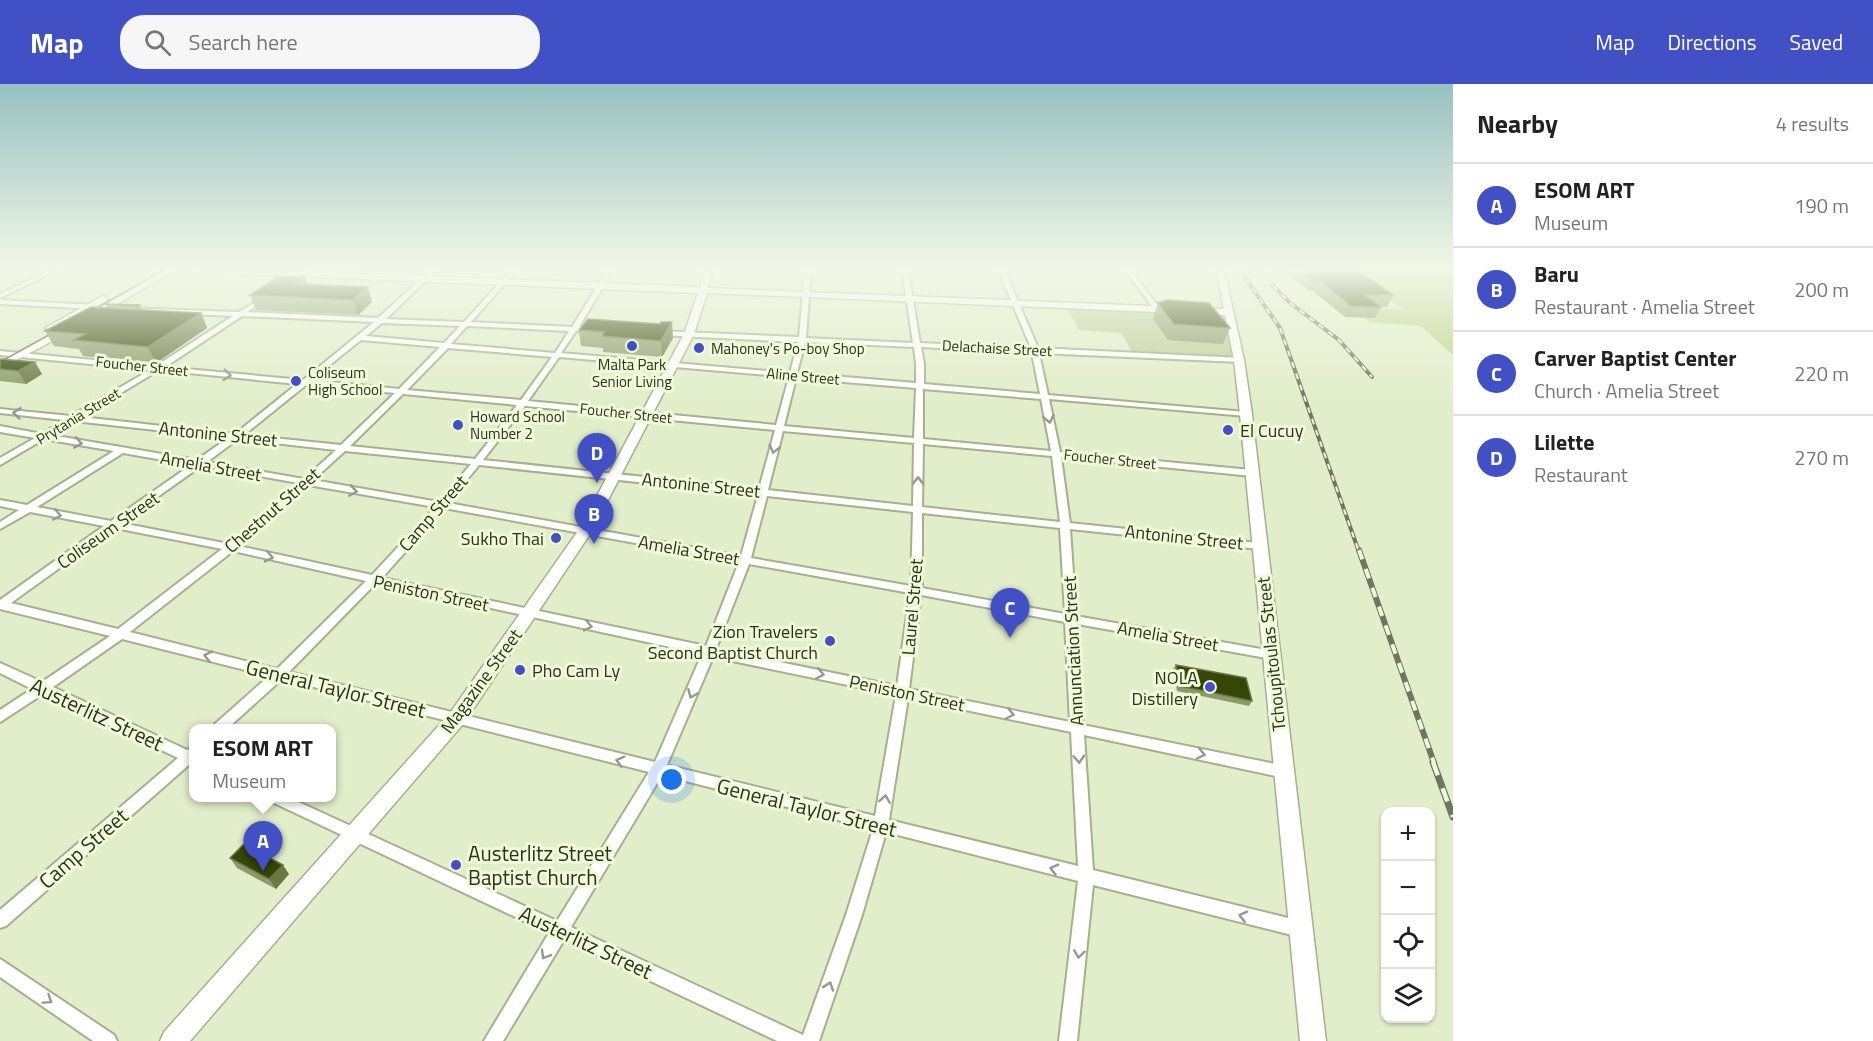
<!DOCTYPE html>
<meta charset="utf-8">
<style>
:root{--surface:#fff;--page:#f6f6f6;--text:#222;--muted:#767676;--line:#e0e0e0;--accent:#4150c4}
body{margin:0;font-family:"Titillium Web",sans-serif;background:var(--page);color:var(--text)}
.controls{position:absolute;right:18px;bottom:18px;display:grid;overflow:hidden;border-radius:12px;box-shadow:0 2px 4px #0004}
.controls button{width:54px;height:54px;display:grid;place-items:center;padding:0;border:0;border-bottom:2px solid var(--line);background:var(--surface);color:var(--text);font:30px sans-serif}
.you{position:absolute;left:672px;top:696px;width:21px;height:21px;margin:-15px;border:4px solid #fff;border-radius:50%;background:#1a73e8;box-shadow:0 0 0 9px #1a73e833}
.badge{display:grid;place-items:center;width:39px;height:39px;border-radius:50%;background:var(--accent);color:#fff;font-size:20px;font-weight:700}
.pin{position:absolute;translate:-50% -50px;filter:drop-shadow(0 2px 3px #0008)}
.pin::after{content:'';position:absolute;top:32px;width:21px;height:18px;background:inherit;clip-path:polygon(0 0,100% 0,50% 100%)}
.popup{position:absolute;left:189px;top:640px;width:147px;height:78px;box-sizing:border-box;display:grid;place-content:center;border-radius:12px;background:var(--surface);filter:drop-shadow(0 2px 4px #0005);font-size:20px;white-space:nowrap;color:var(--muted)}
.popup b{font-size:22px;color:var(--text)}
.popup::after{content:'';position:absolute;left:50%;top:100%;margin-left:-12px;border:12px solid transparent;border-top-color:var(--surface)}
.list{margin:0;padding:0;list-style:none}
h2{display:flex;justify-content:space-between;align-items:center;height:78px;margin:0;padding:0 24px;font-size:26px}
h2 small{font-size:20px;font-weight:400;color:var(--muted)}
.list li{display:grid;grid-template-columns:39px 1fr auto;gap:18px;align-items:center;box-sizing:border-box;height:84px;padding:0 24px;border-top:2px solid var(--line)}
.list b{display:block;font-size:22px;white-space:nowrap}
.list p{margin:0;font-size:20px;white-space:nowrap;color:var(--muted)}
.list em{font-size:20px;font-style:normal;color:var(--muted)}
.icon{flex:none;width:33px;height:33px;fill:none;stroke:currentColor;stroke-width:2;stroke-linecap:round;stroke-linejoin:round}
.map{position:relative;flex:none;width:1453px;height:957px;overflow:hidden}
header{display:flex;align-items:center;gap:36px;box-sizing:border-box;height:84px;padding:0 30px;background:var(--accent);color:#fff}
header strong{font-size:28px}
nav{display:flex;gap:33px;margin-inline-start:auto;font-size:21px}
.search{width:420px;height:54px;background:var(--page);display:flex;align-items:center;gap:15px;box-sizing:border-box;padding:0 21px;border-radius:24px;color:var(--muted);font-size:22px}
main{display:flex}
aside{flex:1;background:var(--surface)}
.map>svg:first-child{display:block}
.green{fill:#bdce96}
.water{fill:#bdd486}
.lines{fill:none;stroke-linecap:round;stroke-linejoin:round}
.street-casing{stroke:#a5b08d;stroke-width:4}
.secondary-casing{stroke:#a5b08d;stroke-width:3}
.street{fill:#fff;fill-rule:evenodd}
.secondary{fill:#fff;fill-rule:evenodd}
.tram{stroke:#6f7660;stroke-width:1.5}
.rail-far2-casing{stroke:#6f7660;stroke-width:4}
.rail-far1-casing{stroke:#6f7660;stroke-width:6}
.rail-casing{stroke:#6f7660;stroke-width:7}
.rail-far2{stroke:#effbd7;stroke-width:2;stroke-dasharray:6;stroke-linecap:butt}
.rail-far1{stroke:#effbd7;stroke-width:4;stroke-dasharray:10;stroke-linecap:butt}
.rail{stroke:#effbd7;stroke-width:4.5;stroke-dasharray:14;stroke-linecap:butt}
.wall{fill:#8c9a68}
.shaded-wall{fill:#6a7842}
.building{fill:#374507;stroke:#6a7842;stroke-width:1.5}
.oneway{stroke:#969891}
.poi-dot{fill:#4150c4;stroke:#effbd7;stroke-width:2}
.labels{text-anchor:middle;dominant-baseline:central;stroke-width:6;stroke-linejoin:round;paint-order:stroke}
.far-poi-label{font-size:15px;fill:#2d3123;stroke:#effbd7;text-anchor:start}
.far-street-label{font-size:15px;fill:#2d3123;stroke:#effbd7}
.poi-label{font-size:18px;fill:#2d3123;stroke:#effbd7;text-anchor:end}
.street-label{font-size:18px;fill:#2d3123;stroke:#effbd7}
.near-street-label{font-size:21px;fill:#2d3123;stroke:#effbd7}
.near-poi-label{font-size:21px;fill:#2d3123;stroke:#effbd7;text-anchor:start}
</style>
<header>
<strong>Map</strong>
<div class="search"><svg class="icon" aria-label="search" viewBox="0 0 24 24"><circle cx="10" cy="10" r="6"/><path d="M15 15l6 6"/></svg>Search here</div>
<nav><a>Map</a><a>Directions</a><a>Saved</a></nav>
</header>
<main>
<div class="map">
<svg width="1453" height="957" viewBox="0 0 1453 957">
<rect width="100%" height="100%" fill="#e2eeca"/>
<path class="green" d="M1065,221L1229,228L1239,276L1134,271L1121,249L1079,246Z"/>
<path class="water" d="M1348,185H1453V271L1421,242L1370,238L1354,224L1402,225Z"/>
<g class="lines">
<defs>
<path id="street" d="M53,185H60L0,214V210Z
M432,185H438L386,235L464,238L512,185H518L471,238L572,243L608,185H614L579,243L592,244L595,246L592,248L576,247L561,269L790,289L798,258L658,251L655,249L658,247L799,253L805,185H811L806,254L913,259L902,185H908L920,259L1031,264L998,185H1004L1038,264L1242,274L1243,276L1239,278L1039,269L1048,311L1246,328L1250,330L1246,332L1049,315L1060,368L1252,386L1257,389L1252,392L1061,373L1070,439L1259,459L1264,462L1259,465L1070,445L1076,532L1272,567L1276,568L1278,571L1276,574L1272,575L1077,540L1083,641L1285,682L1290,684L1292,688L1290,692L1285,694L1084,651L1093,786L1300,837L1306,839L1308,845L1306,851L1300,853L1093,801L1077,957H1059L1078,797L886,748L862,831L819,957H777L564,856L503,957H484L549,849L272,718L270,714H290L557,837L649,688L282,595L228,644H214L215,640L269,592L122,555L53,603L187,666L194,662V679H191L6,842L0,844V826L178,674L43,610L0,638V626L32,605L0,589V579L42,598L110,552L0,525V516L104,442L30,428L0,445V438L19,426L0,422V416L27,421L114,367L44,355L0,381V374L35,354L0,348V342L42,350L64,336L0,329V325L71,332L150,286L0,271V267L156,282L233,232L128,227L125,225L126,224L239,228L265,212L267,213V215L247,228L378,234ZM242,232L374,238L303,296L165,283ZM382,239L460,242L444,259L366,252ZM467,242L569,247L555,269L451,260ZM361,256L440,263L399,305L311,296ZM805,258L914,263L916,280V299L797,289ZM921,263L1032,269L1040,310L924,300V280ZM448,264L552,273L521,316L407,306ZM559,273L789,293L776,341L528,317ZM159,286L297,300L235,350L81,333ZM796,294L916,304L914,354L784,342ZM306,301L395,309L341,361L244,351ZM923,305L1041,315L1051,367L923,355ZM403,310L517,321L475,375L350,362ZM525,322L775,346L759,405L483,376ZM74,337L228,354L197,376L51,351ZM783,347L914,359L913,422L768,406ZM238,355L336,366L304,395L207,378ZM923,360L1052,372L1060,438L922,423ZM345,367L471,380L439,418L313,396ZM123,369L191,381L111,437L37,423ZM479,381L758,411L741,472L448,419ZM201,382L299,399L229,460L121,439ZM308,401L435,423L372,491L239,462ZM767,412L913,428L911,502L751,474ZM444,424L739,478L706,562L382,494ZM922,429L1060,444L1065,530L922,504ZM115,444L222,465L118,545L11,519ZM233,467L366,497L277,585L130,548ZM749,480L910,509L897,602L716,565ZM376,499L702,570L655,678L289,588ZM921,511L1065,538L1070,638L909,605ZM713,573L896,611L875,732L667,681ZM908,614L1071,648L1078,782L889,736ZM662,691L873,745L846,831L803,951L571,843Z
M1124,185H1130L1159,224V226H1155Z
M0,216L97,221L100,223L97,225L0,220Z
M0,875L114,951L117,957H93L0,893Z"/>
<path id="secondary" d="M167,185H177L97,232L89,230Z
M192,185H251L700,203L706,185H714L708,204L1224,225L1216,185H1224L1244,276L1252,330L1326,957H1300L1240,330L1234,276L1225,231L707,209L694,250L592,447L464,639L190,957H160L164,948L450,629L578,447L684,250L698,209L196,188Z
M103,212L108,215L106,217L53,246L45,244Z
M66,243L71,246L69,248L0,285V278Z"/>
</defs>
<use href="#street" class="street-casing"/>
<use href="#secondary" class="secondary-casing"/>
<use href="#street" class="street"/>
<use href="#secondary" class="secondary"/>
<path class="tram" d="M84,231L166,185
M0,278L63,243"/>
<defs>
<path id="rail-far2" d="M1239,185L1280,244L1359,468
M1273,202L1289,218L1339,256L1372,293"/>
<path id="rail-far1" d="M1359,466L1434,679"/>
<path id="rail" d="M1433,678L1453,733"/>
</defs>
<use href="#rail-far2" class="rail-far2-casing"/>
<use href="#rail-far1" class="rail-far1-casing"/>
<use href="#rail" class="rail-casing"/>
<use href="#rail-far2" class="rail-far2"/>
<use href="#rail-far1" class="rail-far1"/>
<use href="#rail" class="rail"/>
</g>
<path class="wall" d="M1282,185H1356L1393,211L1387,223L1380,222L1381,223L1375,234L1345,233L1313,207H1309Z
M308,200L372,218L358,231L256,226L250,211Z
M1158,219L1230,244L1223,260L1168,256L1153,235Z
M105,220L140,221L142,226L201,229L207,244L156,279L83,272L79,265L54,262L45,247L107,224Z
M579,246L673,254L662,273L603,268V264L581,262Z
M0,275L42,290L26,300L0,297Z
M1176,581L1252,617L1249,622L1177,607L1173,585Z
M230,774L289,790L276,805L237,784Z"/>
<path class="shaded-wall" d="M305,193L310,207L296,200Z
M368,203L372,218L358,231L353,216Z
M201,229L207,244L156,279L148,263Z
M672,238L673,254L662,273L661,257Z
M35,278L42,290L26,300L18,287Z
M283,781L289,790L276,805L269,795Z"/>
<path class="building" d="M1300,185H1356L1393,211H1365L1381,223L1351,222L1319,196H1314Z
M279,192L305,193L296,200L368,203L353,216L250,211Z
M1167,216L1209,219L1230,244L1174,240L1158,219Z
M105,220L140,221L138,223Z
M91,223L201,229L148,263L74,256L85,250L45,247Z
M588,235L660,240L661,238H672L661,257L602,252L604,248L579,246Z
M0,275L35,278L18,287L0,285Z
M1176,581L1246,594L1252,617L1180,602Z
M244,760L283,781L269,795L230,774Z"/>
<defs><path id="oneway-chevron" d="M-2-3.5L2.5 0L-2 3.5" fill="none" stroke-width="1.6" stroke-linecap="round" stroke-linejoin="round" transform="scale(1.5)"/></defs>
<g class="oneway">
<use href="#oneway-chevron" transform="translate(227 291) rotate(6)"/>
<use href="#oneway-chevron" transform="translate(17 329) rotate(-174)"/>
<use href="#oneway-chevron" transform="translate(1049 335) rotate(78)"/>
<use href="#oneway-chevron" transform="translate(78 359) rotate(10)"/>
<use href="#oneway-chevron" transform="translate(774 365) rotate(105)"/>
<use href="#oneway-chevron" transform="translate(918 397) rotate(-89)"/>
<use href="#oneway-chevron" transform="translate(353 407) rotate(9)"/>
<use href="#oneway-chevron" transform="translate(57 431) rotate(11)"/>
<use href="#oneway-chevron" transform="translate(269 473) rotate(13)"/>
<use href="#oneway-chevron" transform="translate(588 542) rotate(12)"/>
<use href="#oneway-chevron" transform="translate(208 572) rotate(-167)"/>
<use href="#oneway-chevron" transform="translate(820 590) rotate(12)"/>
<use href="#oneway-chevron" transform="translate(692 610) rotate(113)"/>
<use href="#oneway-chevron" transform="translate(1010 630) rotate(12)"/>
<use href="#oneway-chevron" transform="translate(1201 670) rotate(12)"/>
<use href="#oneway-chevron" transform="translate(1079 675) rotate(87)"/>
<use href="#oneway-chevron" transform="translate(620 677) rotate(-165)"/>
<use href="#oneway-chevron" transform="translate(885 715) rotate(-81)"/>
<use href="#oneway-chevron" transform="translate(1054 785) rotate(-166)"/>
<use href="#oneway-chevron" transform="translate(1243 832) rotate(-166)"/>
<use href="#oneway-chevron" transform="translate(1079 870) rotate(97)"/>
<use href="#oneway-chevron" transform="translate(545 871) rotate(121)"/>
<use href="#oneway-chevron" transform="translate(829 902) rotate(-71)"/>
<use href="#oneway-chevron" transform="translate(48 916) rotate(34)"/>
</g>
<linearGradient id="sky" x2="0" y2="1"><stop stop-color="#97c1c1"/><stop offset="0.58" stop-color="#f2f7e7"/><stop offset="1" stop-color="#f2f7e7" stop-opacity="0"/></linearGradient>
<rect width="1453" height="319" fill="url(#sky)"/>
<g class="poi-dot">
<circle cx="632" cy="262" r="6"/>
<circle cx="699" cy="264" r="6"/>
<circle cx="296" cy="297" r="6"/>
<circle cx="458" cy="341" r="6"/>
<circle cx="1228" cy="346" r="6"/>
<circle cx="556" cy="454" r="6"/>
<circle cx="830" cy="557" r="6"/>
<circle cx="520" cy="586" r="6"/>
<circle cx="1210" cy="603" r="6"/>
<circle cx="456" cy="781" r="6"/>
</g>
<g class="labels">
<g class="far-poi-label">
<text x="711" y="264">Mahoney's Po-boy Shop</text>
<text x="632" y="280" text-anchor="middle">Malta Park<tspan x="632" dy="17">Senior Living</tspan></text>
<text x="308" y="288">Coliseum<tspan x="308" dy="17">High School</tspan></text>
<text x="470" y="332">Howard School<tspan x="470" dy="17">Number 2</tspan></text>
</g>
<g class="far-street-label">
<text transform="translate(997 264) rotate(3)">Delachaise Street</text>
<text transform="translate(142 282) rotate(6)">Foucher Street</text>
<text transform="translate(803 292) rotate(5)">Aline Street</text>
<text transform="translate(626 329) rotate(6)">Foucher Street</text>
<text transform="translate(78 332) rotate(-31)">Prytania Street</text>
<text transform="translate(1110 375) rotate(6)">Foucher Street</text>
</g>
<g class="poi-label">
<text x="1240" y="346" text-anchor="start">El Cucuy</text>
<text x="544" y="454">Sukho Thai</text>
<text x="818" y="547">Zion Travelers<tspan x="818" dy="21">Second Baptist Church</tspan></text>
<text x="532" y="586" text-anchor="start">Pho Cam Ly</text>
<text x="1198" y="593">NOLA<tspan x="1198" dy="21">Distillery</tspan></text>
</g>
<g class="street-label">
<text transform="translate(218 350) rotate(6)">Antonine Street</text>
<text transform="translate(211 382) rotate(10)">Amelia Street</text>
<text transform="translate(701 401) rotate(6)">Antonine Street</text>
<text transform="translate(272 426) rotate(-41)">Chestnut Street</text>
<text transform="translate(433 429) rotate(-49)">Camp Street</text>
<text transform="translate(108 446) rotate(-35)">Coliseum Street</text>
<text transform="translate(1184 453) rotate(6)">Antonine Street</text>
<text transform="translate(689 466) rotate(10)">Amelia Street</text>
<text transform="translate(431 509) rotate(12)">Peniston Street</text>
<text transform="translate(912 523) rotate(-85)">Laurel Street</text>
<text transform="translate(1168 552) rotate(10)">Amelia Street</text>
<text transform="translate(1073 567) rotate(-93)">Annunciation Street</text>
<text transform="translate(1271 570) rotate(-96)">Tchoupitoulas Street</text>
<text transform="translate(481 597) rotate(-54)">Magazine Street</text>
<text transform="translate(907 609) rotate(12)">Peniston Street</text>
</g>
<g class="near-street-label">
<text transform="translate(336 604) rotate(14)">General Taylor Street</text>
<text transform="translate(97 630) rotate(25)">Austerlitz Street</text>
<text transform="translate(807 723) rotate(14)">General Taylor Street</text>
<text transform="translate(83 764) rotate(-41)">Camp Street</text>
<text transform="translate(586 858) rotate(25)">Austerlitz Street</text>
</g>
<g class="near-poi-label">
<text x="468" y="769">Austerlitz Street<tspan x="468" dy="24">Baptist Church</tspan></text>
</g>
</g>
</svg>
<div class="controls">
<button>+</button>
<button>−</button>
<button><svg class="icon" aria-label="locate" viewBox="0 0 24 24"><circle cx="12" cy="12" r="6"/><path d="M12 2v4M12 18v4M2 12h4M18 12h4"/></svg></button>
<button><svg class="icon" aria-label="layers" viewBox="0 0 24 24"><path d="M12 4l9 5-9 5-9-5zM3 14l9 5 9-5"/></svg></button>
</div>
<div class="you"></div>
<div class="pin badge" style="left:263px;top:787px">A</div>
<div class="popup"><b>ESOM ART</b>Museum</div>
<div class="pin badge" style="left:594px;top:460px">B</div>
<div class="pin badge" style="left:1010px;top:554px">C</div>
<div class="pin badge" style="left:597px;top:399px">D</div>
</div>
<aside>
<h2>Nearby<small>4 results</small></h2>
<ul class="list">
<li><span class="badge">A</span><div><b>ESOM ART</b><p>Museum</p></div><em>190 m</em></li>
<li><span class="badge">B</span><div><b>Baru</b><p>Restaurant · Amelia Street</p></div><em>200 m</em></li>
<li><span class="badge">C</span><div><b>Carver Baptist Center</b><p>Church · Amelia Street</p></div><em>220 m</em></li>
<li><span class="badge">D</span><div><b>Lilette</b><p>Restaurant</p></div><em>270 m</em></li>
</ul>
</aside>
</main>
